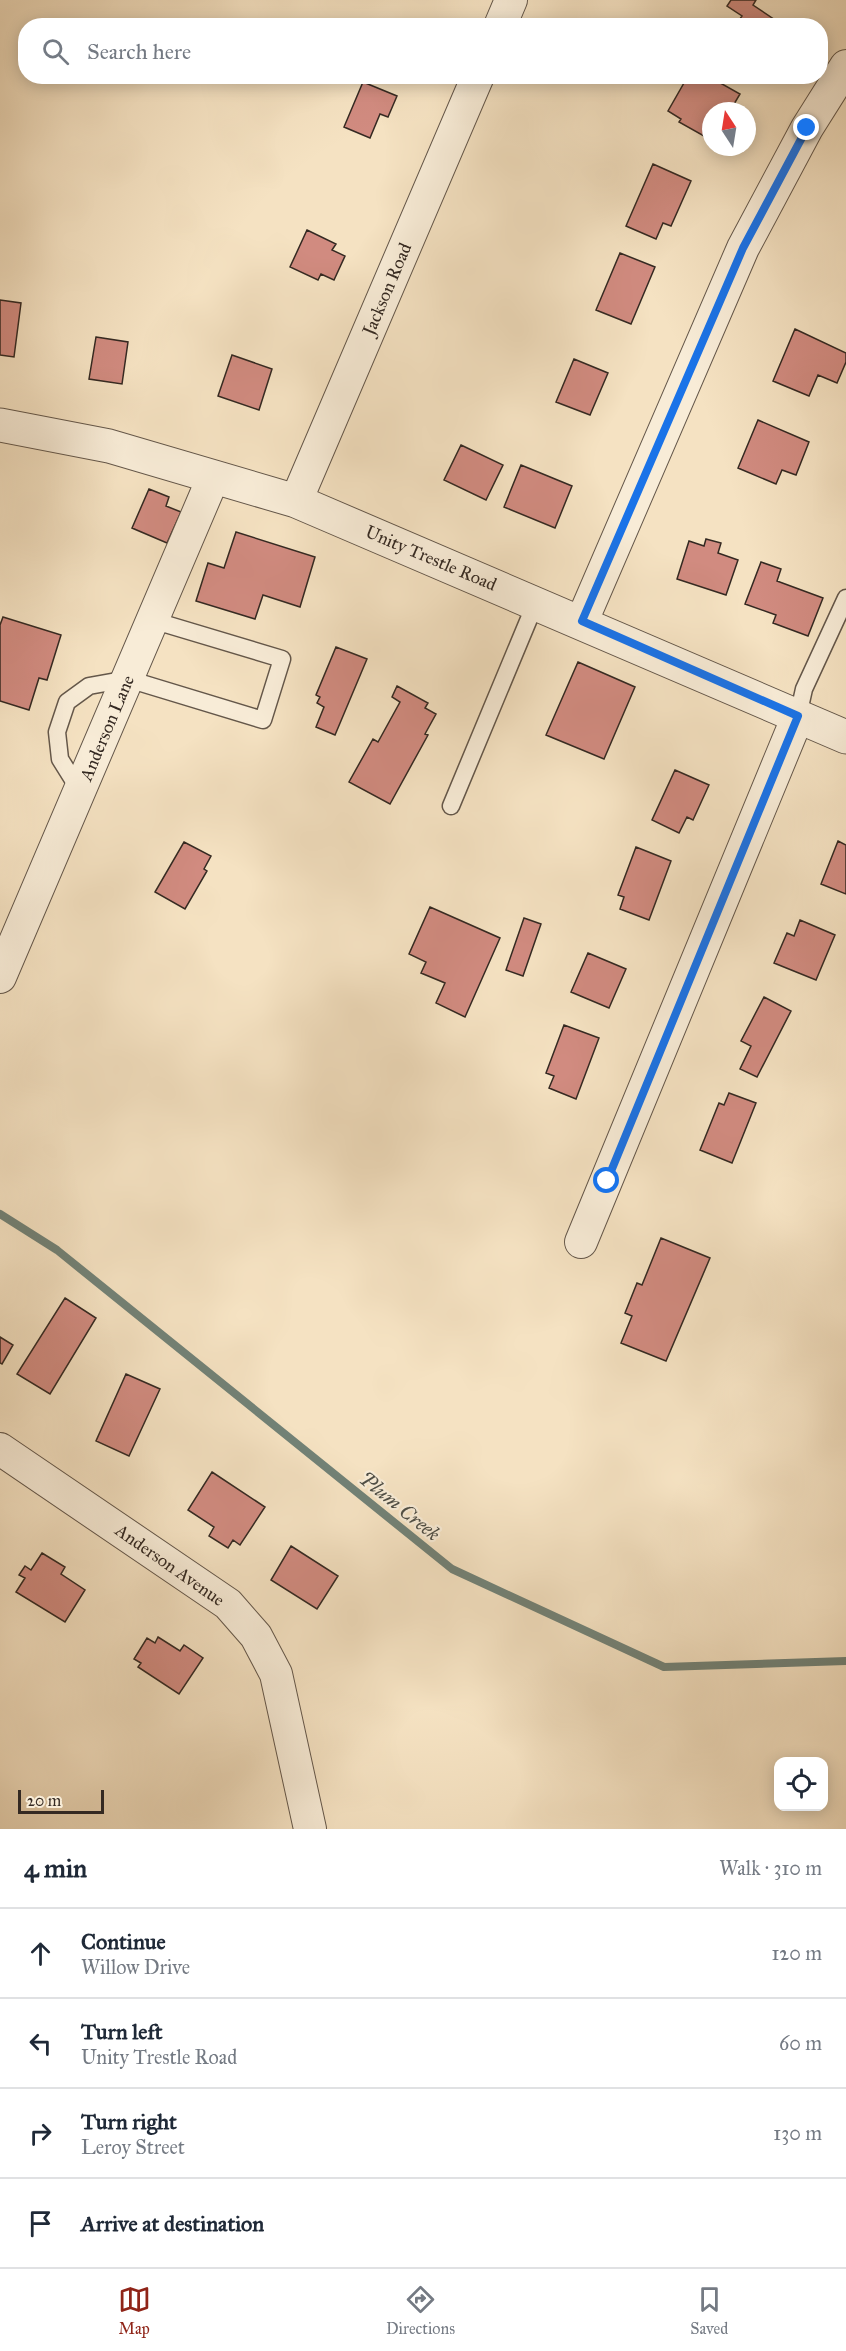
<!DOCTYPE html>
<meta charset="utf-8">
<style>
:root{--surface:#fff;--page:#f6f6f7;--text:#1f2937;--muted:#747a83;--line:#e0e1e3;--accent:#8f2418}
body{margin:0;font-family:"IM FELL Great Primer",serif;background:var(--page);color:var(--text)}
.controls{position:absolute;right:18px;bottom:18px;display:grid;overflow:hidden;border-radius:12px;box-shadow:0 3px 15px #0003}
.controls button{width:54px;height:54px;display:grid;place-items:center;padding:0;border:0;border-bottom:2px solid var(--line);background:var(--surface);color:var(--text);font:30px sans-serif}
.compass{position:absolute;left:702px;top:102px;width:54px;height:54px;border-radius:50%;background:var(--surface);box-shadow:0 3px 15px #0003;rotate:348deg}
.scale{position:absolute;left:18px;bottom:15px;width:86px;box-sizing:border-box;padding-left:6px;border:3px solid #342922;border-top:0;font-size:16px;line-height:21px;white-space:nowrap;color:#342922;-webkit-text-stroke:4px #f8ecd7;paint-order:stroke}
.stop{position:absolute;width:18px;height:18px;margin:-14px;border:4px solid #1a73e8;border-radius:50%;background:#fff}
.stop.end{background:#1a73e8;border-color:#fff;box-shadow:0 2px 6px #0008}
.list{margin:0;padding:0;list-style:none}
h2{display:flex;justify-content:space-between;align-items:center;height:78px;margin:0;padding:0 24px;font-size:26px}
h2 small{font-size:20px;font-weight:400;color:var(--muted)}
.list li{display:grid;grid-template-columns:39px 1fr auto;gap:18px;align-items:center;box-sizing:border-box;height:90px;padding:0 24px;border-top:2px solid var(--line)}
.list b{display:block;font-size:22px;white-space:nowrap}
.list p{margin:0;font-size:20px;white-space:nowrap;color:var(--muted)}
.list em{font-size:20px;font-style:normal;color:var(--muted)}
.icon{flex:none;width:33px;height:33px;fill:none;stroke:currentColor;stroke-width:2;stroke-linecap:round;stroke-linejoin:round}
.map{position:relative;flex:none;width:846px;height:1829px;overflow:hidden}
.search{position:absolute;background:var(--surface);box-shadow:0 3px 15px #0003;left:18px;right:18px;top:18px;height:66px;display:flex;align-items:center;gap:15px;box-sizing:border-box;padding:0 21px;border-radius:24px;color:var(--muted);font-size:22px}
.sheet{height:438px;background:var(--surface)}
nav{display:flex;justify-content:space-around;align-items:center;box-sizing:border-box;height:84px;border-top:2px solid var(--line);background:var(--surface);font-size:16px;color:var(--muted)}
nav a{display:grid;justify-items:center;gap:3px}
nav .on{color:var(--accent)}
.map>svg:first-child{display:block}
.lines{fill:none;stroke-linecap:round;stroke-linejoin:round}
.stream{stroke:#728277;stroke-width:8}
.building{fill:#d18b80;stroke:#342922;stroke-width:1.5}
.service-casing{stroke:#64574a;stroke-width:19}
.minor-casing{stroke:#64574a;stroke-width:34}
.tertiary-casing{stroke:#64574a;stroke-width:35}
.service{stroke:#f8ecd7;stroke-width:16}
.minor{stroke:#f8ecd7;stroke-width:32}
.tertiary{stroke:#f8ecd7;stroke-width:33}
.route{stroke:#1a73e8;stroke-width:8}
.labels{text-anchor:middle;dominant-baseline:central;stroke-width:4.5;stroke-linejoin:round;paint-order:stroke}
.street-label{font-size:18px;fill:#342922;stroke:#f8ecd7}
.water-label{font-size:20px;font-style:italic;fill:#4e4e46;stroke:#f8ecd7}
</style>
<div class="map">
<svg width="846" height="1829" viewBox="0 0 846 1829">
<rect width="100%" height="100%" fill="#f5e2c2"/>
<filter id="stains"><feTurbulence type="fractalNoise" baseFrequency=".00333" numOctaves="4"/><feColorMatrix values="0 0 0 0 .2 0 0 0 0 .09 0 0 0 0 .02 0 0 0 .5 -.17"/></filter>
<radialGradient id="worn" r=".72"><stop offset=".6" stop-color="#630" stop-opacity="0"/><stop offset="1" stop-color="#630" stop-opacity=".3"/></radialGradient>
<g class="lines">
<path class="stream" d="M0,1214L57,1250L452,1569L664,1667L846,1661"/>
</g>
<path class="building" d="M731,0H756L753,5L784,26H735L742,16L727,6Z
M688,76H708L740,94L730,111H711V140L679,122L681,119L668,111Z
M363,82L397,96L388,117L380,114L370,138L344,127Z
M653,164L691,181L671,226L663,223L656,239L626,226Z
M307,230L336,244L332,250L345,256L334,280L321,274L318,280L290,267Z
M620,253L655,267L631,324L596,310Z
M0,300L21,303L14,357L0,355Z
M795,329L846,353V362L837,383L818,375L809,396L773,381Z
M96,337L128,342L122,384L89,379Z
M232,355L272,369L259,410L218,396Z
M574,359L608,373L590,415L556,402Z
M758,420L809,442L796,475L782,470L776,484L738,468Z
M461,445L503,465L486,500L444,480Z
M521,465L572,486L555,528L504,507Z
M149,489L169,497L166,506L181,512L167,543L132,528Z
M236,532L315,557L300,607L263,595L255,619L196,601L208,563L224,568Z
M706,539L721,543L718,553L738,560L726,595L677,579L689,541L704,546Z
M761,562L781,569L777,581L823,598L808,636L773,623L776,615L745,604Z
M3,617L61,635L47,680L39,678L29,710L0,701V625Z
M336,647L367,659L335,735L316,727L324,707L317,703L320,697L316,695Z
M578,662L635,687L604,759L546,735Z
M397,686L428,703L425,708L436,714L425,734L428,735L390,804L349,782L373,739L378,742L400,702L392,697Z
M675,770L709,785L693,820L687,817L679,833L652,820Z
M838,841L846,845V894L821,884Z
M184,842L211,856L204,869L207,871L185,909L155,892Z
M636,847L671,861L649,920L620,909L624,897L618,895Z
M430,907L500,938L465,1017L436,1003L445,983L421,973L426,962L409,954Z
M524,918L541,924L523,976L506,970Z
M800,920L835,935L816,980L774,963L787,933L794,936Z
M588,953L626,969L609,1008L571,992Z
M764,997L791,1011L757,1077L740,1069L751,1046L741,1041Z
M564,1025L599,1038L576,1099L549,1088L554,1076L546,1073Z
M729,1093L756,1103L732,1163L700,1150L719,1103L724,1105Z
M661,1238L710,1258L666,1361L621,1343L632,1316L625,1313L637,1283L642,1285Z
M65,1298L96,1318L50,1394L17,1374Z
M0,1337L13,1345L2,1364L0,1363Z
M126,1374L160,1389L129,1456L96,1441Z
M212,1472L265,1507L240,1545L233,1540L228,1548L209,1536L214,1527L188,1510Z
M291,1546L338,1576L317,1609L271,1580Z
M42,1553L65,1567L61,1574L85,1590L65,1622L16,1592L25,1578L19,1575L25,1566L31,1570Z
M158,1637L180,1651L184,1645L203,1658L179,1694L138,1667L141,1663L134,1659L147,1638L155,1643Z"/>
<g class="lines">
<defs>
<path id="service" d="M798,716L804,689L846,598
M80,791L60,759L57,732L67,702L89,686L128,679L263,720L282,659L152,620
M451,806L536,602"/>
<path id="minor" d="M500,26L511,0
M296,501L478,76
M582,621L743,248L807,128L846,66
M0,977L213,478
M581,1242L798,716
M0,1449L228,1604L256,1636L276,1674L310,1829"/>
<path id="tertiary" d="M0,425L109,446L296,501L846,737"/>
</defs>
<use href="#service" class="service-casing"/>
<use href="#minor" class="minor-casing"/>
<use href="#tertiary" class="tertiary-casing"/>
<use href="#service" class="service"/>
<use href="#minor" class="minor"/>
<use href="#tertiary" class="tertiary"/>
</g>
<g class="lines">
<path class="route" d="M607,1181L798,716L582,621L743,248L807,128"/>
</g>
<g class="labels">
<g class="street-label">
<text transform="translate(387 289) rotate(-67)">Jackson Road</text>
<text transform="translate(431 558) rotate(23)">Unity Trestle Road</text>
<text transform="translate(107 728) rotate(-67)">Anderson Lane</text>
<text transform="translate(170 1565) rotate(35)">Anderson Avenue</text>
</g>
<g class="water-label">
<text transform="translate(400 1506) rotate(39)">Plum Creek</text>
</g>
</g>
<rect width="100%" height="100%" filter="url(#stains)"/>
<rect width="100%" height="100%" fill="url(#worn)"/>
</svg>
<div class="controls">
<button><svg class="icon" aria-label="locate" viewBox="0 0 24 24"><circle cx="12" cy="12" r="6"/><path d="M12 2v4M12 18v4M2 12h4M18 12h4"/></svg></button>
</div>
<svg class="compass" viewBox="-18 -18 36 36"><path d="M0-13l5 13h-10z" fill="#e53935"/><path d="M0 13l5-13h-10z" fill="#747a83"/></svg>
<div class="scale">20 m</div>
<div class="stop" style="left:607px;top:1181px"></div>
<div class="stop end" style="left:807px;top:128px"></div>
<div class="search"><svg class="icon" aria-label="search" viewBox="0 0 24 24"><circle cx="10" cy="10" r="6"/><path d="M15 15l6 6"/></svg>Search here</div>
</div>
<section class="sheet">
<h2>4 min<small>Walk · 310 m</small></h2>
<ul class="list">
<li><svg class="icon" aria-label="ahead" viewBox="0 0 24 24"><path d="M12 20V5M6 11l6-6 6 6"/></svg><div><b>Continue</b><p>Willow Drive</p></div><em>120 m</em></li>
<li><svg class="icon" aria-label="left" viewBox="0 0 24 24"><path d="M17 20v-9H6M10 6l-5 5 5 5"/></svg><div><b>Turn left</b><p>Unity Trestle Road</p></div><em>60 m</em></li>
<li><svg class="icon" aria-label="right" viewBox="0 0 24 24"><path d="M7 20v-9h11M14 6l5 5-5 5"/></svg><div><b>Turn right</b><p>Leroy Street</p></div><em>130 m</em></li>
<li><svg class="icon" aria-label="arrive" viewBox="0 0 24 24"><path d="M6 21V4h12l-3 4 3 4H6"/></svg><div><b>Arrive at destination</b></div></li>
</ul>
</section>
<nav>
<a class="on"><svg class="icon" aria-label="map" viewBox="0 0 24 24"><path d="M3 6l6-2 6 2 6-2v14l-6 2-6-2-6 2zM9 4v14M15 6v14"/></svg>Map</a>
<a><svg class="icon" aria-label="directions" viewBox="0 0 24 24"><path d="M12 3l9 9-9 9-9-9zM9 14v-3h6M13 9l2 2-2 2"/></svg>Directions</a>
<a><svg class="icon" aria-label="saved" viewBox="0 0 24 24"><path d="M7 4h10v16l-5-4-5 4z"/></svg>Saved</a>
</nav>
